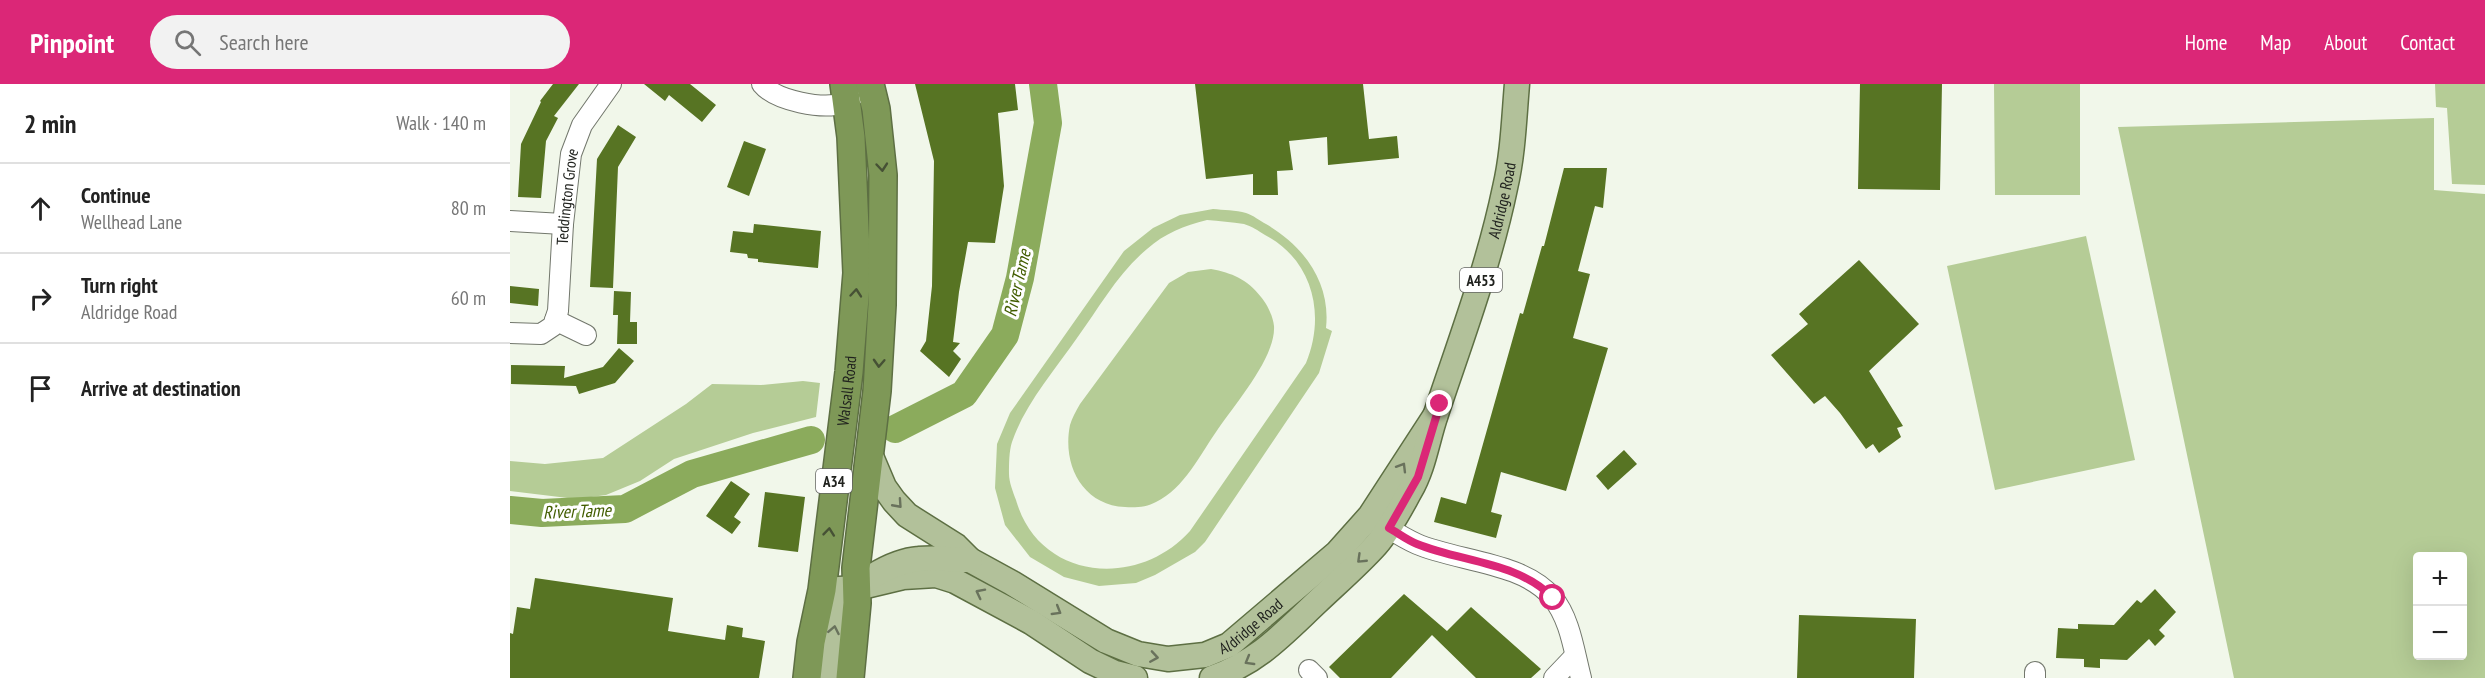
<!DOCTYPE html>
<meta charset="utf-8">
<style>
:root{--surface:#fff;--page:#f2f2f2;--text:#222;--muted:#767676;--line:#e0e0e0;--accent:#db2777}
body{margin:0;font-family:"PT Sans Narrow",sans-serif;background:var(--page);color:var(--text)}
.controls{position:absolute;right:18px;bottom:18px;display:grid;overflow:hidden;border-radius:6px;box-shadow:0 6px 24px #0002}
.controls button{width:54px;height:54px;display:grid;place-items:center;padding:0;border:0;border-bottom:2px solid var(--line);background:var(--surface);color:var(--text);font:30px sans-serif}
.stop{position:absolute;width:18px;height:18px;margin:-14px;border:4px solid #db2777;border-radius:50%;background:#fff}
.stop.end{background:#db2777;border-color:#fff;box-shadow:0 2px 6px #0008}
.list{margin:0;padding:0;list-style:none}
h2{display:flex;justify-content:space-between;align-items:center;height:78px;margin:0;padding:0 24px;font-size:26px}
h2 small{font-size:20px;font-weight:400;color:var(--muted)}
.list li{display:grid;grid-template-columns:39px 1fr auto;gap:18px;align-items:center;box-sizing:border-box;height:90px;padding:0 24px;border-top:2px solid var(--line)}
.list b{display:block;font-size:22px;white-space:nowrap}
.list p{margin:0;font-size:20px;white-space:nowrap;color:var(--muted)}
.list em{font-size:20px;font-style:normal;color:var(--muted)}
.icon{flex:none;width:33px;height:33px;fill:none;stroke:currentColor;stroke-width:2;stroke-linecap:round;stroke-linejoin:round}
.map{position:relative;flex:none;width:1975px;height:594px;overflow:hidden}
header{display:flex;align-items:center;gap:36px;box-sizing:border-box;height:84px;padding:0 30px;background:var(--accent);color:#fff}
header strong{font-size:28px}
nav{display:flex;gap:33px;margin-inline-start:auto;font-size:21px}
.search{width:420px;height:54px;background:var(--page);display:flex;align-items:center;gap:15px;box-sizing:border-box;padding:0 21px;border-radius:33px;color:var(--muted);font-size:22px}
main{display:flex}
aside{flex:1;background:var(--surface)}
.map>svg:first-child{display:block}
.green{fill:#b5cc96;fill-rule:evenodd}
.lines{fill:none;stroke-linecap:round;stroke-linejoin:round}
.river{stroke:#8bab5c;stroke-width:28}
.building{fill:#577423}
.minor-casing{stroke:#72776c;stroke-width:22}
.major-casing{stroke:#5d6f43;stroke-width:27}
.highway-casing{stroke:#5d6f43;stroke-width:30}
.minor{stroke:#fff;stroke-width:20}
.major{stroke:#b2c19a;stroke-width:24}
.highway{stroke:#7e9857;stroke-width:27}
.oneway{stroke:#465135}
.oneway2{stroke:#69725c}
.route{stroke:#db2777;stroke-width:8}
.labels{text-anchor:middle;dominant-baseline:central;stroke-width:6;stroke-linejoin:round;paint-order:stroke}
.shield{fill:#fff;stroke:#636462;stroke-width:1.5}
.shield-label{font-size:15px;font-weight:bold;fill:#20221e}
.street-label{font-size:16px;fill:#20221e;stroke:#fff}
.water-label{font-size:18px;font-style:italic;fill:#425d00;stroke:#fff}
</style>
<header>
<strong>Pinpoint</strong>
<div class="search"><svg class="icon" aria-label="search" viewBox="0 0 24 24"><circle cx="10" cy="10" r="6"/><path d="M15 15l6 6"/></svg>Search here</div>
<nav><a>Home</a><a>Map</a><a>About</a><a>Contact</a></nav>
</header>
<main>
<aside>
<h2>2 min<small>Walk · 140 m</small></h2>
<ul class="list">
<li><svg class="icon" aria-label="ahead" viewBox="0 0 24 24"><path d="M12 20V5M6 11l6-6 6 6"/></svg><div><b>Continue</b><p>Wellhead Lane</p></div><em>80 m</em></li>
<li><svg class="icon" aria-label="right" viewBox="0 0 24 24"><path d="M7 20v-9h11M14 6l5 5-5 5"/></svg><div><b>Turn right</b><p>Aldridge Road</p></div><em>60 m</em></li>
<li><svg class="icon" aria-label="arrive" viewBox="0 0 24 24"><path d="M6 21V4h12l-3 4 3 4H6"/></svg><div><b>Arrive at destination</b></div></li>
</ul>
</aside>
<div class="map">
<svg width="1975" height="594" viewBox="0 0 1975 594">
<rect width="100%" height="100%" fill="#f1f7ea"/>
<path class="green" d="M1484,0H1570V111H1485Z
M1925,0H1975V101L1942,100L1937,24L1926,23Z
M1924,34V106L1975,110V594H1724L1608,43ZM1908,472H1952V572H1908Z
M703,125C713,126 726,126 736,129C743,131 750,137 756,140C794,162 821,199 816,244L822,247L809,289L695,458L685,468L645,491L626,499L589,502L554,493L520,473L495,441L485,404L487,360L500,329L614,167L643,144L670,131ZM697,136C709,137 722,138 734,140C741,142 749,147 755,151C803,176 816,231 796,279L680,447C628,505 529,497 506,416C503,408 499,398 499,390C499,380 499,367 502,358C515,320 544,287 567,254C589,224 608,189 637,165C655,149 674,142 697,136Z
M1576,152L1625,376L1485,406L1437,182Z
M701,185C722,189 737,195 751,213C757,220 763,232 764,242C766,273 725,320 708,345C691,369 674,405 646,418C637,423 625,424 615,423C572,421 552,380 560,341C562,334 566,327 570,320L659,199L678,188Z
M293,297L310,299L306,333L243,349L164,375L130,397L96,411L66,415L0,407V377L35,380L93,374L176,320L202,300L251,301Z"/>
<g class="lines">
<path class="river" d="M385,345L454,310L495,251L510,194L538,39L533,0
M0,426L32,429L115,425L182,390L301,356"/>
</g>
<path class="building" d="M43,0H69L44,32L48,34L36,57L31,114L8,113L11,60L31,18L30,17Z
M134,0H180L206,21L192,38L159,11L155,17Z
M405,0H505L508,26L488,29L494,102L485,159L458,158L449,208L443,258L450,259L443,267L451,275L439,293L410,267L416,257L422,202L424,77Z
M685,0H853L859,55L887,52L889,74L818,81L817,53L779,57L783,86L767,87L768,111H743V90L696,95Z
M1350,0H1432L1430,106L1348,105Z
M108,41L126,53L108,83L103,204L80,203L87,75Z
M234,57L256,65L239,112L217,103Z
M1054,84H1097L1093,124L1085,122L1068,187L1080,190L1063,254L1098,264L1056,407L991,388L981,428L992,431L986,454L924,438L931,413L956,420L1010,229L1013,230L1032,162H1034Z
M244,140L311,147L308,184L248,178V175L238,174L237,170L220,168L223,147L243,149Z
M1349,176L1409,240L1359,287L1393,342L1387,344L1391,353L1369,369L1363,360L1356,365L1330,329L1315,312L1304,320L1261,271L1298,240L1289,230Z
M0,202L29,205L28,222L0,219Z
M104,207L121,208L120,238H127V260H107L108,231H103Z
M109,264L124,277L105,299L69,310L66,302L1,300V281L55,282L54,294L93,283Z
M1114,366L1127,380L1098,406L1086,392Z
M221,397L240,410L224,433L231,438L222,450L196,432Z
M255,408L295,413L288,468L248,463Z
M25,494L163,514L158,547L215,556L217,541L233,544L232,553L255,557L249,594H0V549L3,550L7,523L20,525Z
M1645,505L1666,528L1649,546L1655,552L1645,562L1639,555L1617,576L1590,575V584L1574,583V575L1546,574L1548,544L1568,545V540L1604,541L1627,516L1631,519Z
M894,510L937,547L961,523L1031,585L1021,594H966L922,551L881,594H830L819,583Z
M1289,531L1406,535L1404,594H1287Z"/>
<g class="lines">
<defs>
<g id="minor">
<path d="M252,0C266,17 313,26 334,19C339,18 341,14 345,10"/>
<path d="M0,137L53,140"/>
<path d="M45,236L76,251"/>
<path id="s1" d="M0,249L31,250L43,242L48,227L53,140L61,70L72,41L101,0"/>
<path d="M867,437C880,445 893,454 907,460C946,477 1013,478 1042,513C1060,534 1064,567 1071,594"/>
<path d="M799,586L807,594"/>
<path d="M1044,594L1065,572"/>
<path d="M1525,594V588"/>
</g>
<g id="major">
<path id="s2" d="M360,370L374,403L384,417L397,431L446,462L460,476L502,499L596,557L628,570L658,575L695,571L719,561L827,469L860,432L925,332"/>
<path d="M312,506L347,504L393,493L426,491L445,497L521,538L580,577L605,589L625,594"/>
<path d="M317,594C320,575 320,542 329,525C341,501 382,477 409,475C426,473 444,476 460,476"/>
<path id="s3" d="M702,594C748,578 772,551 807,518C827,499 848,481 866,461C880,445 890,425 900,407C914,383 917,356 926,330C951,255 979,181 995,104C1003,70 1004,35 1007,0"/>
</g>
<g id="highway">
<path id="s4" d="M297,594L301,558L312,506L339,288L347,189L341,53L334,0"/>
<path d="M340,594L347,519L346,484L367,307L372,221L373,91L366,25L360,0"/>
</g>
</defs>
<use href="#minor" class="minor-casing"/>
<use href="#major" class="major-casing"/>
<use href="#highway" class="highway-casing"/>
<use href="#minor" class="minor"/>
<use href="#major" class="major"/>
<use href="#highway" class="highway"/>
</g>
<defs><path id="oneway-chevron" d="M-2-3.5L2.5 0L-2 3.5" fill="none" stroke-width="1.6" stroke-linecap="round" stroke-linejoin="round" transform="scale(1.5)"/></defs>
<g class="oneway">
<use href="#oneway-chevron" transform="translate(372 83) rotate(85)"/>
<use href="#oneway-chevron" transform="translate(346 209) rotate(-85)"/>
<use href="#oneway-chevron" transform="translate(369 279) rotate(93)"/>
<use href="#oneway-chevron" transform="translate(319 448) rotate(-84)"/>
</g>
<g class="oneway2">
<use href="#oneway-chevron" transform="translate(892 383) rotate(-59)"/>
<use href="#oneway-chevron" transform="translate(388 420) rotate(48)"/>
<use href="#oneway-chevron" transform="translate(851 475) rotate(136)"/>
<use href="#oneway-chevron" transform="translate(470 509) rotate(-153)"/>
<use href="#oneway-chevron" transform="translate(547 527) rotate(31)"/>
<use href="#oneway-chevron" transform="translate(324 546) rotate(-79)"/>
<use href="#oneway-chevron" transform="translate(644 573) rotate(9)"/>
<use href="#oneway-chevron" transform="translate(739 577) rotate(150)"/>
</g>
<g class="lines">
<path class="route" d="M930,320L908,393L879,444C888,449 897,456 907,460C951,478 1009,478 1043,514"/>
</g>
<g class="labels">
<g class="shield">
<rect x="950" y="184" width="42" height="24" rx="4.5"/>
<rect x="306" y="385" width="36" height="24" rx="4.5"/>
</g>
<g class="shield-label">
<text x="971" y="196">A453</text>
<text x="324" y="397">A34</text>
</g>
<g class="street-label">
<text stroke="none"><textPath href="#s1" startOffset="176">Teddington Grove</textPath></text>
<text stroke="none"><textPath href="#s3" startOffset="582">Aldridge Road</textPath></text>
<text stroke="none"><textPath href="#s4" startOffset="290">Walsall Road</textPath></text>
<text stroke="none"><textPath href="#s2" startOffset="465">Aldridge Road</textPath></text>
</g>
<g class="water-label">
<text transform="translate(507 199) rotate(-77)">River Tame</text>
<text transform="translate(67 427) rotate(-2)">River Tame</text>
</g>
</g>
</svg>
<div class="controls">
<button>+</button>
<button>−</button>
</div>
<div class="stop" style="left:1043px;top:514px"></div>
<div class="stop end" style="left:930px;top:320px"></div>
</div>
</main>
